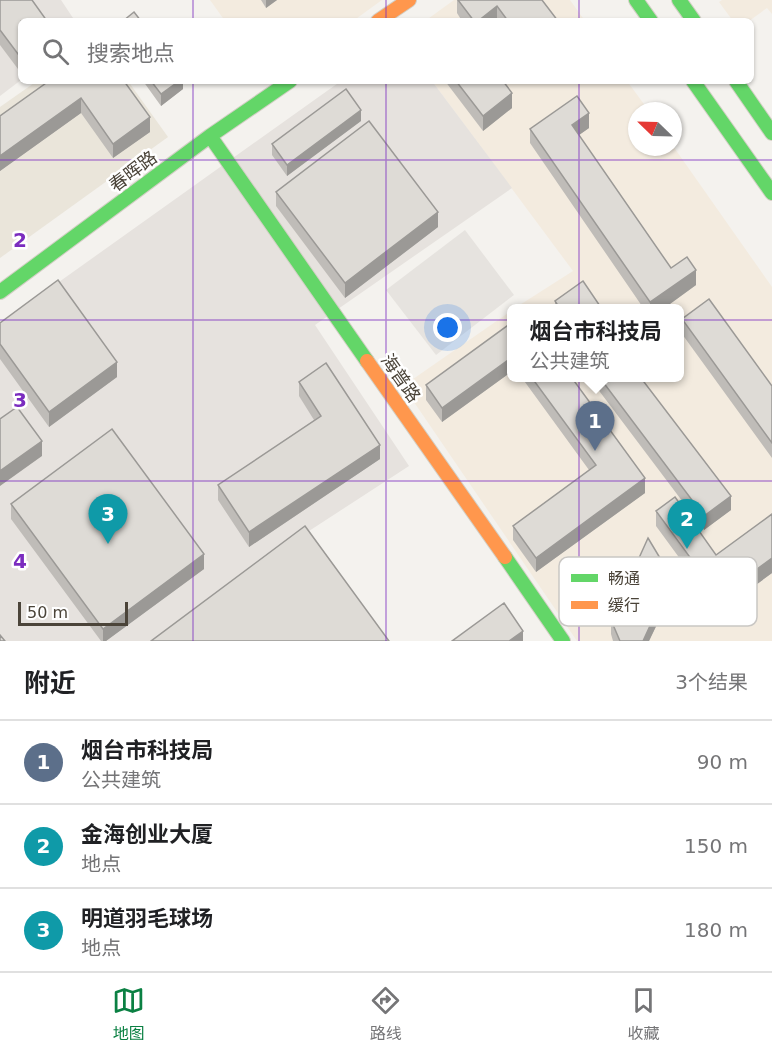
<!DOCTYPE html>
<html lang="zh">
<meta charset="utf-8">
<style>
:root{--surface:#fff;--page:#f6f6f6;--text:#202124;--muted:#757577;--line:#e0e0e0;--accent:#0b8043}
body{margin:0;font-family:"DejaVu Sans","Noto Sans SC",sans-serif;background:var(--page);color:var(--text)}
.compass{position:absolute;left:628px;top:102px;width:54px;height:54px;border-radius:50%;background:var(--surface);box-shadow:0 2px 4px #0004;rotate:293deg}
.scale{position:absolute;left:18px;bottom:15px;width:110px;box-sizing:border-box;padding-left:6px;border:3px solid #4b4439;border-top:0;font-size:16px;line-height:21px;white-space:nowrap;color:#4b4439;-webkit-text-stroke:4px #fff;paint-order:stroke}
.you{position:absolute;left:448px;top:328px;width:21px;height:21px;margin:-15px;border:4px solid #fff;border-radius:50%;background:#1a73e8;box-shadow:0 0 0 9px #1a73e833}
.badge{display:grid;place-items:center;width:39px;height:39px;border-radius:50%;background:var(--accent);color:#fff;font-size:20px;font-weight:700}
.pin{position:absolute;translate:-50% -50px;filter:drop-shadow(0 2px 3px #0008)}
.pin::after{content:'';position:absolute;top:32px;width:21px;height:18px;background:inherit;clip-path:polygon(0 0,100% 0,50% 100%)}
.popup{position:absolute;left:507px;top:304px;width:177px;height:78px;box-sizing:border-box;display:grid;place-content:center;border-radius:9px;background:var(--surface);filter:drop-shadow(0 2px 4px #0005);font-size:20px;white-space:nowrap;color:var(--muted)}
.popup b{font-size:22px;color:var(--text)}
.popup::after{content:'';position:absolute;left:50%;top:100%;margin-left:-12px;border:12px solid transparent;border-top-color:var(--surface)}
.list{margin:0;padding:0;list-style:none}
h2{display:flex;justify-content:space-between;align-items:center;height:78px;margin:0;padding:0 24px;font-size:26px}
h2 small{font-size:20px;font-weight:400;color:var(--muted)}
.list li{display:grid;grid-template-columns:39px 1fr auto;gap:18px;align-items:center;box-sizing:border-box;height:84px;padding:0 24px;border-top:2px solid var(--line)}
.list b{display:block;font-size:22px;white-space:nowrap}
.list p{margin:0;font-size:20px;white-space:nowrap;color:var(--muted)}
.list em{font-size:20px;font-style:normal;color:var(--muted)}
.icon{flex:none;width:33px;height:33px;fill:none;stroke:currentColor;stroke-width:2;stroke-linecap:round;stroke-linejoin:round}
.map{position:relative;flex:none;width:772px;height:641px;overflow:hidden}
.search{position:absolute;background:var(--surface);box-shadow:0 2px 4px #0004;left:18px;right:18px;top:18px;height:66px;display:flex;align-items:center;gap:15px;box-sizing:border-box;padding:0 21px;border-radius:9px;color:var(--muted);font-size:22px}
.sheet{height:330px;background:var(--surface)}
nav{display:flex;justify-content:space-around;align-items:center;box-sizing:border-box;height:84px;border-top:2px solid var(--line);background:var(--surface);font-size:16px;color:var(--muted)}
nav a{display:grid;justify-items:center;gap:3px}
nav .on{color:var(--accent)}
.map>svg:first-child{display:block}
.commercial{fill:#f3ebdf}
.industrial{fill:#e6e2de}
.education{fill:#eae5da}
.parking{fill:#e6e3df}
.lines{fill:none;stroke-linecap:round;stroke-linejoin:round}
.fast-casing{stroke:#d3cfc5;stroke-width:16}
.slow-casing{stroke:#d3cfc5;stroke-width:16}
.fast{stroke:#63d668;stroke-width:14}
.slow{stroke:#ff974d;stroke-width:14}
.wall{fill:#bfbcb8}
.shaded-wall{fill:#9b9996}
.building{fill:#dedbd6;stroke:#9b9996;stroke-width:1.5}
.grid{fill:none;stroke:#7b2cbf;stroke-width:1.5;stroke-opacity:0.55}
.labels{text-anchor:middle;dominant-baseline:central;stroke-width:5;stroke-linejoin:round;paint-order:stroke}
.street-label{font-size:18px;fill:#4b4439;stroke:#fff}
.key{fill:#fff;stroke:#c9c7c4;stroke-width:1.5}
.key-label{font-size:16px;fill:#4b4439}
.grid-label{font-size:20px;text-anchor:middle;font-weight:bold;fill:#7b2cbf;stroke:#fff;stroke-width:5;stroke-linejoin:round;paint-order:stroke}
</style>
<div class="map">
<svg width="772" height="641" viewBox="0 0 772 641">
<rect width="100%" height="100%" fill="#f4f2ee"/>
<path class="commercial" d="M210,0H382L353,21H225Z
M454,0H570L585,21H425Z
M722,0H772V14L767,8L749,21H733L719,2Z
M432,81H627L649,111H637V147H673V146L772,287V641H577L403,386L511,311V378H679V308H515L573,271Z"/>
<path class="industrial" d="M0,0H61L75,21H21V80L0,96Z
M341,81H432L512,188L315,325L409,466L309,531L389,641H0V324Z"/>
<path class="education" d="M37,81H128L168,137L0,258V107Z"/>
<path class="parking" d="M465,230L514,295L436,355L386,290Z"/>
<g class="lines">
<defs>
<path id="fast" d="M636,0L651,21
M679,0L694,21
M693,81L772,193
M736,81L772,133
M210,136L367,361
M0,292L210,136L290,81
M505,557L563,641"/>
<path id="slow" d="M378,21L409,0
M367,361L505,557"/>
</defs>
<use href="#fast" class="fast-casing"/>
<use href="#slow" class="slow-casing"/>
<use href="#fast" class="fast"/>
<use href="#slow" class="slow"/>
</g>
<path class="wall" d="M0,0L21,21V73L0,45Z
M261,0H277L266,8Z
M457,0H542L558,21H462L457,13Z
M49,81L150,132L113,158L81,113L0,171V116Z
M143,81H183V89L161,106Z
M445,81H503L512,108L483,131Z
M361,121L287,176L272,155V144Z
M589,128L579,135L671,268L696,285L663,309H644L530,143V129Z
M276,192L438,227L345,298L276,206Z
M555,301L602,309H555Z
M682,319L772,386V458L682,334Z
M0,323L117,377L49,427L0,359Z
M511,323V372L442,422L426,400V385Z
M522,378H572L645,493L536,572L513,540V526L589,470Z
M597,378H641L731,510L704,530L597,388Z
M299,382L380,459L249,547L218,500V485L314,420L299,396Z
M11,504L204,569L106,641H101L11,519Z
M656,511L716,555L772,514V573L719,612L656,526Z
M672,593L649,641H613L611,634V620Z"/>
<path class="shaded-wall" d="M266,0H277L266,8Z
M497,6V21H478Z
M179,81H183V89L161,106V94Z
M512,93V108L483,131V116Z
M81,98V113L0,171V156Z
M361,110V121L287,176V165Z
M589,113V128L572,140V125Z
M150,117V132L113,158V144Z
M438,212V227L345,298V283Z
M696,270V285L663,309H650V302Z
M511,358V372L442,422V408Z
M117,362V377L49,427V412Z
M42,441V456L0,486V471Z
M380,445V459L249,547V532Z
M645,478V493L536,572V558Z
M731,496V510L704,530V516Z
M204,554V569L106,641H103V629Z
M772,558V573L719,612V597Z
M672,578V593L649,641H643Z
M523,631V641H509Z"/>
<path class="building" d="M0,0H32L47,21H21V58L0,30Z
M458,0H542L558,21H508L497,6L478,21H474Z
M134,12L141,21H123Z
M49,81H124L150,117L113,144L81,98L0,156V116Z
M151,81H179L161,94Z
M456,81H503L512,93L483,116Z
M346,89L361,110L287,165L272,144Z
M577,96L589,113L572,125L671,268L687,257L696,270L650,302L530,129Z
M369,121L438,212L345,283L276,192Z
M58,280L117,362L49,412L0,344V323Z
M583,281L602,309H560L555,301Z
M709,299L772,386V443L682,319Z
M511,323V358L442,408L426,385Z
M326,363L380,445L249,532L218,485L321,416L299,382Z
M532,378H572L645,478L536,558L513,526L596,465Z
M600,378H641L731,496L704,516Z
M17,407L42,441L0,471V419Z
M112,429L204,554L103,629L11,504Z
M675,497L716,555L772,514V558L719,597L656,511Z
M305,526L389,641H151Z
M648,538L672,578L643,641H620L611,620Z
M504,603L523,631L509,641H452Z
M0,635L5,641H0Z"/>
<path class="grid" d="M193,0V21M386,0V21M579,0V21M193,81V641M386,81V641M579,81V641M0,160H772M0,320H772M0,481H772"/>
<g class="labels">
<g class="street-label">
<text transform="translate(133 171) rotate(-37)">春晖路</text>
<text transform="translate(401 378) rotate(55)">海普路</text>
</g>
</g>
<rect x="559" y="557" width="198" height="69" rx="9" class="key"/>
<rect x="571" y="574" width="27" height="8" fill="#63d668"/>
<rect x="571" y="601" width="27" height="8" fill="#ff974d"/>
<g class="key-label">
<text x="608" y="584">畅通</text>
<text x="608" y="611">缓行</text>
</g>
<g class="grid-label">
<text x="20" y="247">2</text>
<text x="20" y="407">3</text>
<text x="20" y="568">4</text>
</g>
</svg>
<svg class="compass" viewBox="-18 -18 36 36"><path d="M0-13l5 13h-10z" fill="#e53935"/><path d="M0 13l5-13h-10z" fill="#757577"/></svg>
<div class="scale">50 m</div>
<div class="you"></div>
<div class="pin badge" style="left:595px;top:451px;background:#5c6f8a">1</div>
<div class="popup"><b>烟台市科技局</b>公共建筑</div>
<div class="pin badge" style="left:687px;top:549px;background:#0f9aa8">2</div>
<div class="pin badge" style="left:108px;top:544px;background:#0f9aa8">3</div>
<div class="search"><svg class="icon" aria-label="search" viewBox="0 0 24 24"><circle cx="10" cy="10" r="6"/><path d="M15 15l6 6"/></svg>搜索地点</div>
</div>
<section class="sheet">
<h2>附近<small>3个结果</small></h2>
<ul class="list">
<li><span class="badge" style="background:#5c6f8a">1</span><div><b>烟台市科技局</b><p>公共建筑</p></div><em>90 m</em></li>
<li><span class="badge" style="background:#0f9aa8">2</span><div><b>金海创业大厦</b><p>地点</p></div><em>150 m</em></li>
<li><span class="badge" style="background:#0f9aa8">3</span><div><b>明道羽毛球场</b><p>地点</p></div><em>180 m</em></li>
</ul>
</section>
<nav>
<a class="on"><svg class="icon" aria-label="map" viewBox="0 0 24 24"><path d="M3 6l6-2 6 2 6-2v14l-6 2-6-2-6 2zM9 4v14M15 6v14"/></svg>地图</a>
<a><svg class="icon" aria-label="directions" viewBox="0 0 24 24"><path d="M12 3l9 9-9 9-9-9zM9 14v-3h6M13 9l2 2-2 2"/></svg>路线</a>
<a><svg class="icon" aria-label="saved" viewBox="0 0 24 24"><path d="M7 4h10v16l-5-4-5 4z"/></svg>收藏</a>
</nav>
